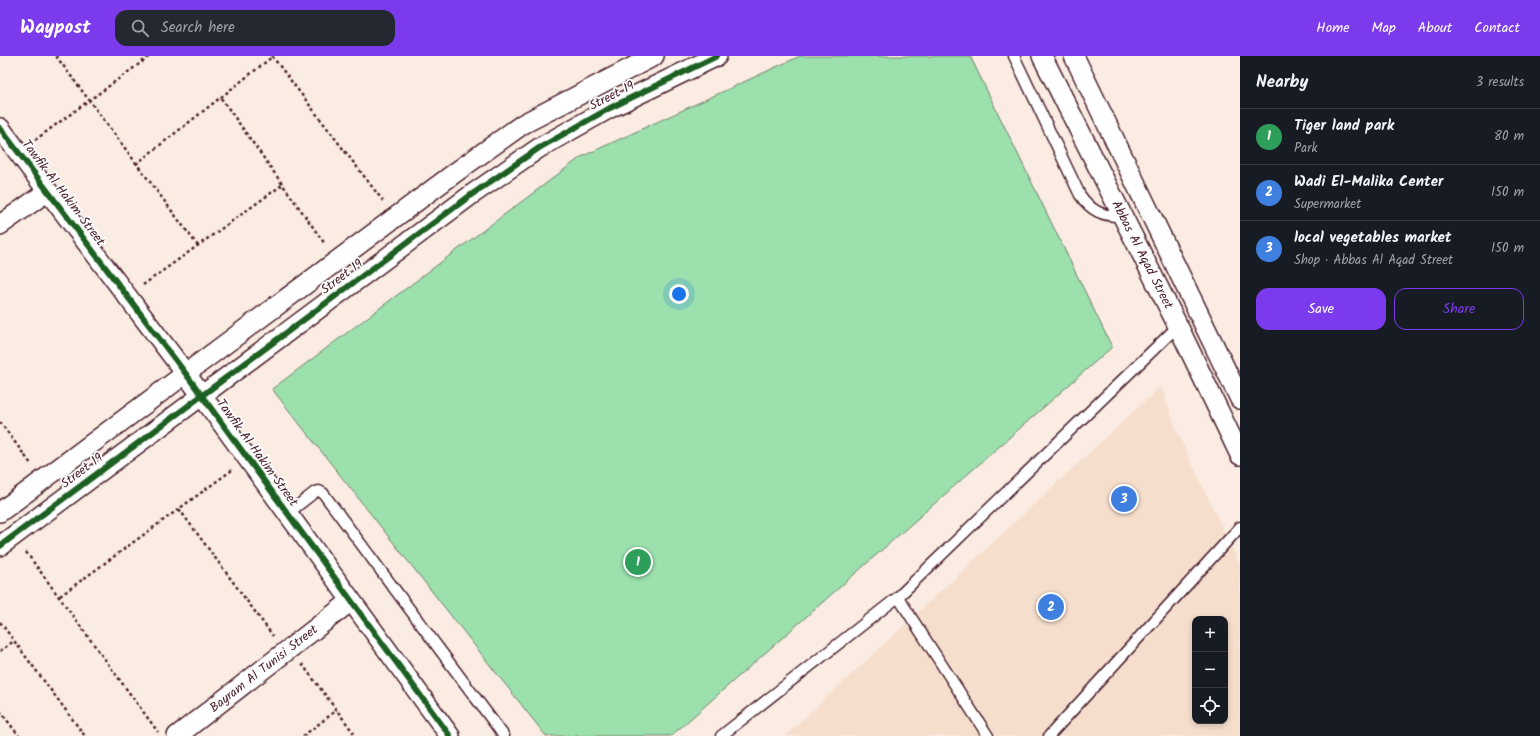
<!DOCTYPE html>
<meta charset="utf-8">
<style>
:root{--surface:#171b24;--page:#242831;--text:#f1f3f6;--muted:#9ea1a6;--line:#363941;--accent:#7c3aed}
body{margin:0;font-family:Kalam,sans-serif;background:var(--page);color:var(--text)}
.controls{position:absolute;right:12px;bottom:12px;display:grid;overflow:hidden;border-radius:8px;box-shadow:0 2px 6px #0003}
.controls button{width:36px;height:36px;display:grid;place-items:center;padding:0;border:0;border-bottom:1px solid var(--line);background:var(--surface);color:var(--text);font:20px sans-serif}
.you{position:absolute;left:679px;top:238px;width:14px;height:14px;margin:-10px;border:3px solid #fff;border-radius:50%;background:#1a73e8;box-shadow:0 0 0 6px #1a73e833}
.badge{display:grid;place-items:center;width:26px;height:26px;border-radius:50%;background:var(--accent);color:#fff;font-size:13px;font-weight:700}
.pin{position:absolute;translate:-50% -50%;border:2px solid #fff;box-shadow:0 1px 4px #0006}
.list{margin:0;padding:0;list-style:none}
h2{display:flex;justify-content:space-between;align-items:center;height:52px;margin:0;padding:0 16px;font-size:17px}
h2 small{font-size:13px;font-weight:400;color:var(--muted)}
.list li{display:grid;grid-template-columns:26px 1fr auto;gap:12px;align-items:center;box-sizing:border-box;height:56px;padding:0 16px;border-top:1px solid var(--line)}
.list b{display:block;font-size:15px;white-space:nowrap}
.list p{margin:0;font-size:13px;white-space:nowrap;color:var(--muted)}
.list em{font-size:13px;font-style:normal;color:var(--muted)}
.actions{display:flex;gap:8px;padding:12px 16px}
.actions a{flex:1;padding:9px 0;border:1px solid var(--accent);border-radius:12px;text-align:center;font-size:14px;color:var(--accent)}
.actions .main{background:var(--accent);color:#fff}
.icon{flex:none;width:22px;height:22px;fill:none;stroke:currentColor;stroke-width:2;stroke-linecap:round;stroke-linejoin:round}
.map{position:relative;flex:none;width:1240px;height:680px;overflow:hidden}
header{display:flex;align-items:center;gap:24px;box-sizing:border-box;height:56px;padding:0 20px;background:var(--accent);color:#fff}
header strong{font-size:19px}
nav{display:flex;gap:22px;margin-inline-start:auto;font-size:14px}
.search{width:280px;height:36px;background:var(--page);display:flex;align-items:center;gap:10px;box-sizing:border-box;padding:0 14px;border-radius:12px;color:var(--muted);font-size:15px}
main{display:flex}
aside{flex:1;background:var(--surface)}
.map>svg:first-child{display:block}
.built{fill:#f6decd;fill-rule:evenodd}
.green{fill:#9be0ad;stroke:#72806c}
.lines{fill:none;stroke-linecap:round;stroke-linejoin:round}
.service-casing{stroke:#4a1f2b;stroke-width:13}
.minor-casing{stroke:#4a1f2b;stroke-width:22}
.path{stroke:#4a1f2b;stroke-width:2.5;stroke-dasharray:3 3;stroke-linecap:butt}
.service{stroke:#fff;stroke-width:10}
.minor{stroke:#fff;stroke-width:19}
.cycleway-casing{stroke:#fff;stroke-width:8}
.cycleway{stroke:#1b5e20;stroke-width:6}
.labels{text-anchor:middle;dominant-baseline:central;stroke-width:3.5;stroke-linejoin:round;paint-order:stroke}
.street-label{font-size:13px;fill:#4a1f2b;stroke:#fff}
</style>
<header>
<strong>Waypost</strong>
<div class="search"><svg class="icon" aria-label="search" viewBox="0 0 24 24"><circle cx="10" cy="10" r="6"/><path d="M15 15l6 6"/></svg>Search here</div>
<nav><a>Home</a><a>Map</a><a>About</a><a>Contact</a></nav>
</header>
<main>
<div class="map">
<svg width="1240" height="680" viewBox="0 0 1240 680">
<rect width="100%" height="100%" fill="#faece2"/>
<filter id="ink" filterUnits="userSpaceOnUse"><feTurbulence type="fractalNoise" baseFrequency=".025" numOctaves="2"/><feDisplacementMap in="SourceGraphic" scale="8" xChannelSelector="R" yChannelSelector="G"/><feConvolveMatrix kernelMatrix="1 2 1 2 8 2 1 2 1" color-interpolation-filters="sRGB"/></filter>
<g filter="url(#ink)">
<path class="built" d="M1161,330L1178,378L1240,509V680H785ZM1195,563H1225V665H1195Z"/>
<path class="green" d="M800,0H970L1112,291L671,680H546L272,333L581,101Z"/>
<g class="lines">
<defs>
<path id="service" d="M1014,0L1080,139C1091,155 1103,161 1123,160
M287,458L315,436L319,435L323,437L504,680
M898,541L988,680
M721,680L898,541L1178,270
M1049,680L1240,471"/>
<path id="minor" d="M1042,0L1178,270L1240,399
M1074,0L1240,343
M0,72L186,318L450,680
M0,169L48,135
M0,456L456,116L523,68L654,0
M0,490L471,139L539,92L610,52L717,0
M177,680L351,545"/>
</defs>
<use href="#service" class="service-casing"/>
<use href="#minor" class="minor-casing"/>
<path class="path" d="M56,0L198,190
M272,0L383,145
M221,42L325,188
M35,84L150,0
M136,108L272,1
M143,229L282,129
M0,366L31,408
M179,453L273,580
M26,496L158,676
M60,540L232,414
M0,566L85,680
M0,595L14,585
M302,608L356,680
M0,655L19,680
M303,680L337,654"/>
<use href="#service" class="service"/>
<use href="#minor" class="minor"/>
<defs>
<path id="cycleway" d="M0,72L186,318L450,680
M0,490L471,139L539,92L610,52L717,0"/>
</defs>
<use href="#cycleway" class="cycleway-casing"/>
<use href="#cycleway" class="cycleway"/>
</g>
</g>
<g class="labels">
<g class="street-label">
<text transform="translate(612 40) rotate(-27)">Street 19</text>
<text transform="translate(63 137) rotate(53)">Tawfik Al Hakim Street</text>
<text transform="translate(1142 199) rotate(63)">Abbas Al Aqad Street</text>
<text transform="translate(342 221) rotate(-37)">Street 19</text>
<text transform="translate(257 397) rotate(54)">Tawfik Al Hakim Street</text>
<text transform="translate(82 415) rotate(-37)">Street 19</text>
<text transform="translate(264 613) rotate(-38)">Bayram Al Tunisi Street</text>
</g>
</g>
</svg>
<div class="controls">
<button>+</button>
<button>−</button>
<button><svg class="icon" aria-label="locate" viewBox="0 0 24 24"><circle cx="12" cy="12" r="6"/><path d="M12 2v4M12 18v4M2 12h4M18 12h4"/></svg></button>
</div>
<div class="you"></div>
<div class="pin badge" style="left:638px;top:506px;background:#2e9e5b">1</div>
<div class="pin badge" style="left:1051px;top:551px;background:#3f7fe0">2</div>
<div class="pin badge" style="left:1124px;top:443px;background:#3f7fe0">3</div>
</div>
<aside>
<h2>Nearby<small>3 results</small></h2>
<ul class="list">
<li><span class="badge" style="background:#2e9e5b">1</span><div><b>Tiger land park</b><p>Park</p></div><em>80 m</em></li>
<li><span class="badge" style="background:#3f7fe0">2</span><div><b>Wadi El-Malika Center</b><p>Supermarket</p></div><em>150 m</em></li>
<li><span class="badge" style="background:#3f7fe0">3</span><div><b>local vegetables market</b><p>Shop · Abbas Al Aqad Street</p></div><em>150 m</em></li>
</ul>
<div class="actions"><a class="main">Save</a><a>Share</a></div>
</aside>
</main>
